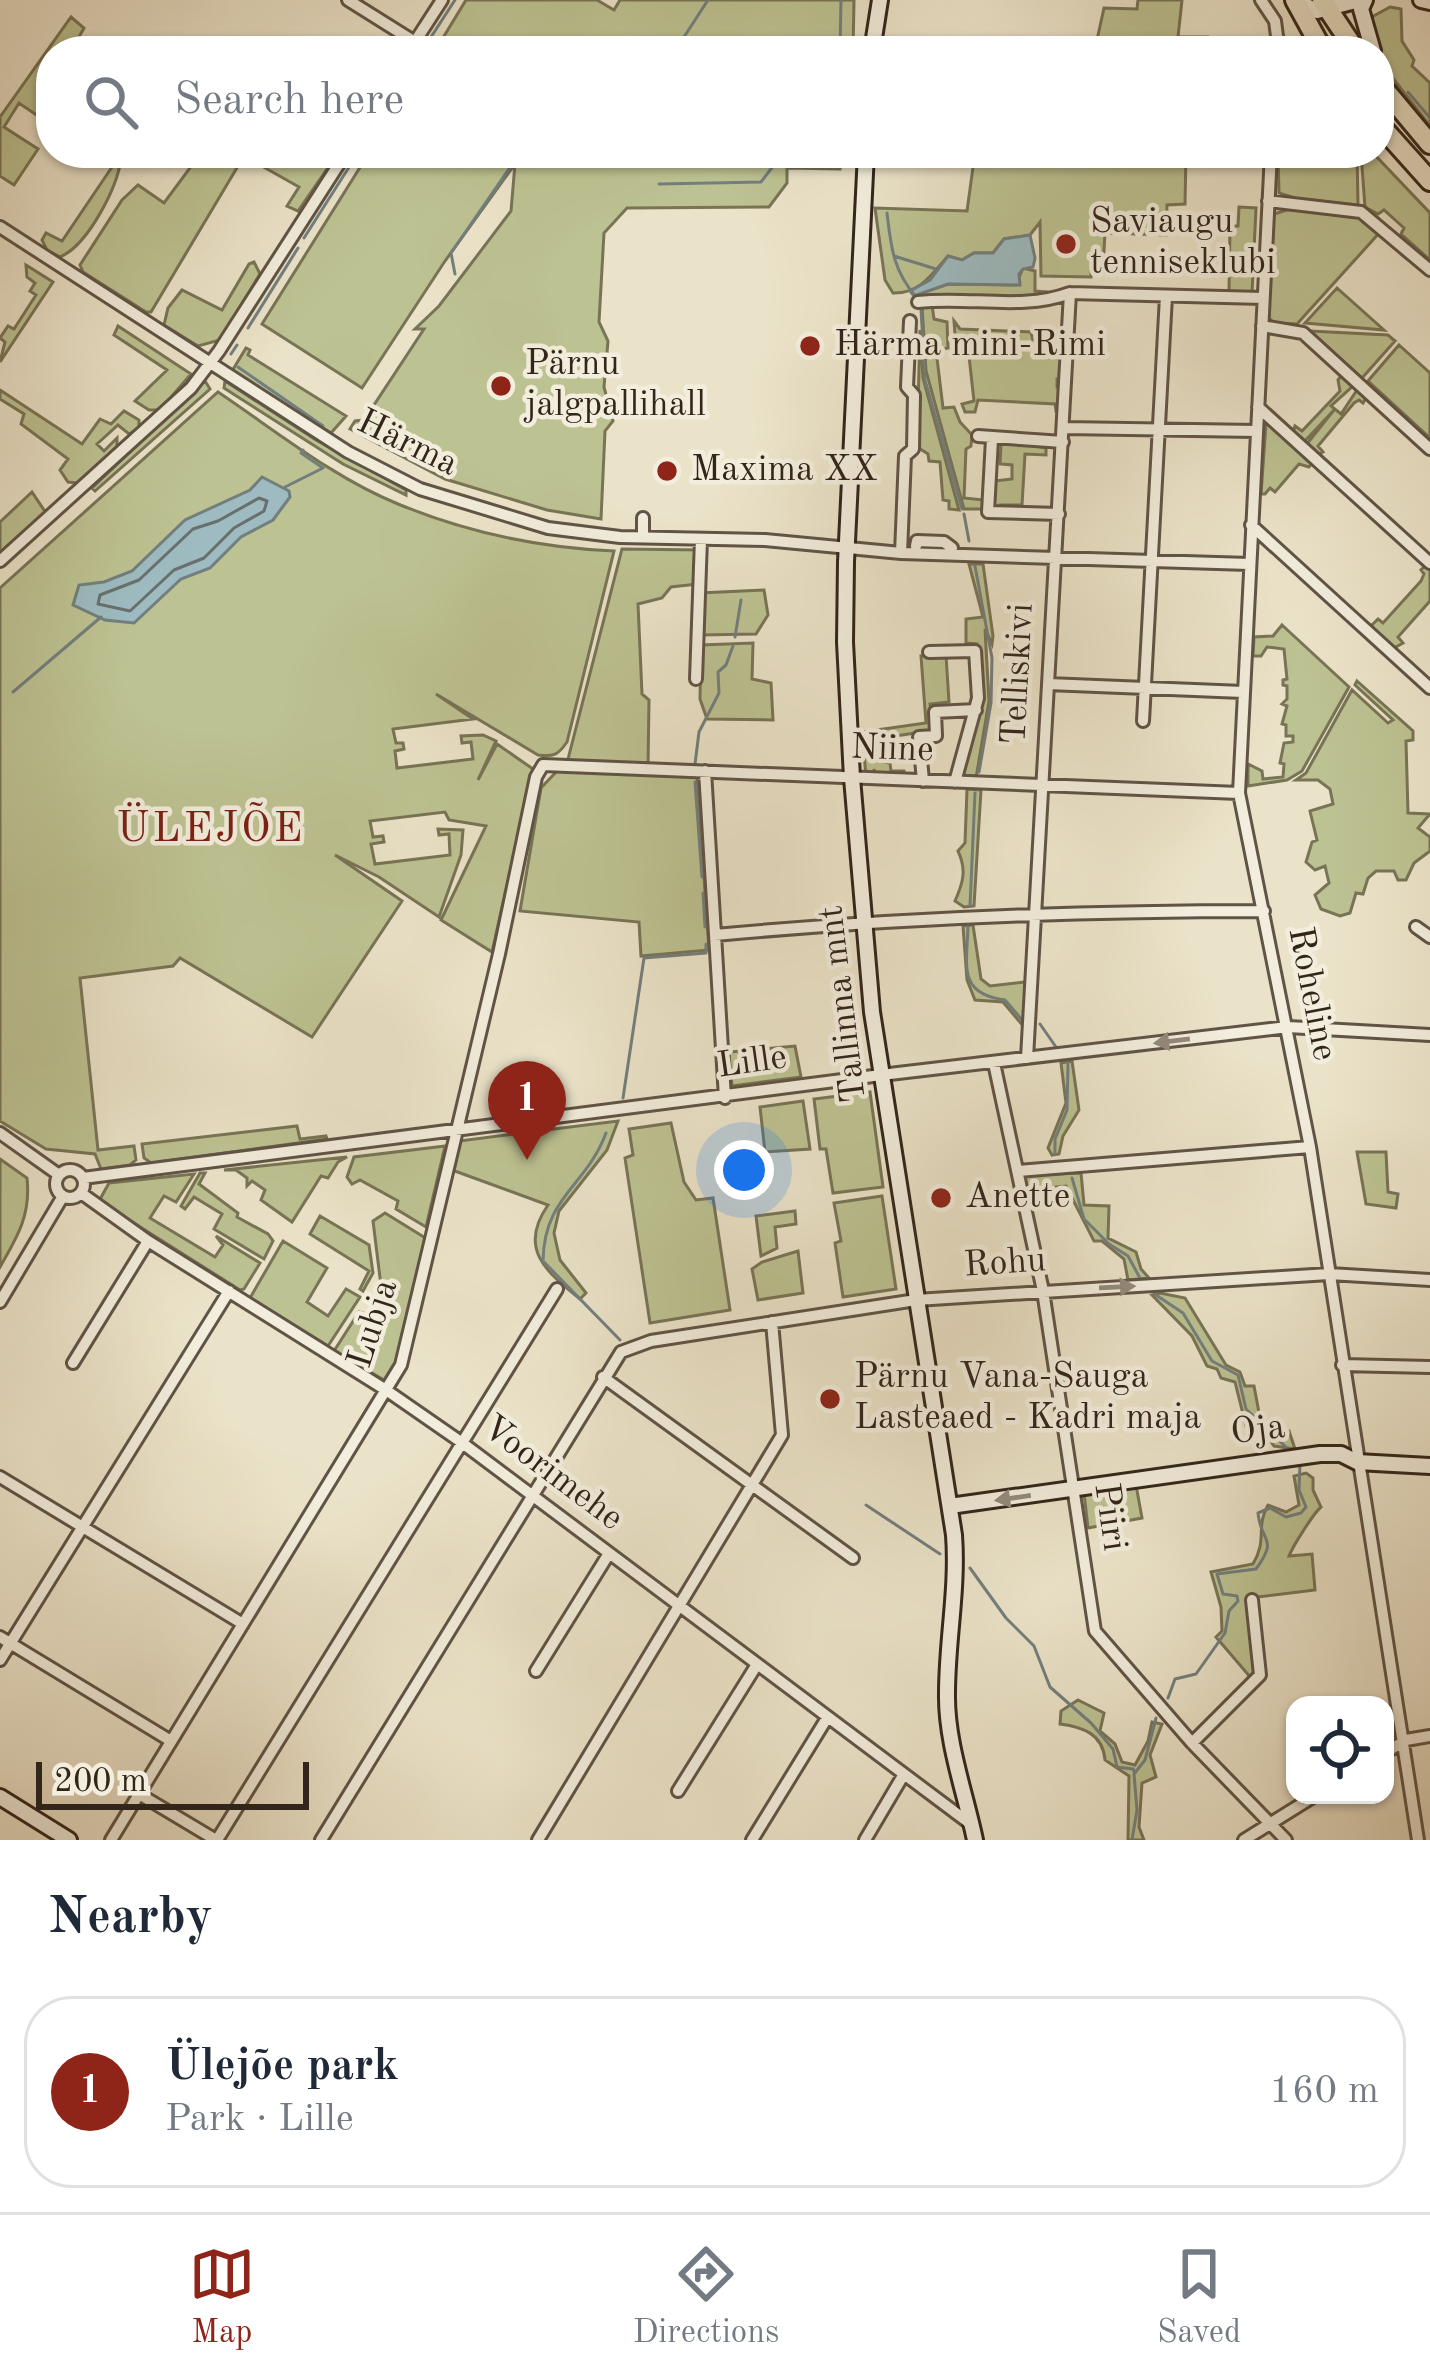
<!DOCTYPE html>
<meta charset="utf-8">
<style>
:root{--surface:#fff;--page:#f2f2f3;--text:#1f2937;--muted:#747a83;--line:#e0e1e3;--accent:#8f2418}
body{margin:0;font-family:"Old Standard TT",serif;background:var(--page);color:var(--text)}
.controls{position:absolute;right:36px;bottom:36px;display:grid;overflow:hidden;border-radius:24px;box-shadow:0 3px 9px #0004}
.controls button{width:108px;height:108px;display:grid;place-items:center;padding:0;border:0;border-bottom:3px solid var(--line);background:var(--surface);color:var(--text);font:60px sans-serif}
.scale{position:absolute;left:36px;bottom:30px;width:273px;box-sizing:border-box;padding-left:12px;border:6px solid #32251a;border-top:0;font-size:33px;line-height:42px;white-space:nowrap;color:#32251a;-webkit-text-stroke:9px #f2eddc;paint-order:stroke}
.you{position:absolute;left:744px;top:1170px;width:42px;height:42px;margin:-30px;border:9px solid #fff;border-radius:50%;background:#1a73e8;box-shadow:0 0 0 18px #1a73e833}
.badge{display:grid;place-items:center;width:78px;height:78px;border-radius:50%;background:var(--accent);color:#fff;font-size:39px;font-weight:700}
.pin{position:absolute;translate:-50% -99px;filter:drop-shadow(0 3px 6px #0008)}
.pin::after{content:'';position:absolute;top:63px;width:42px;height:36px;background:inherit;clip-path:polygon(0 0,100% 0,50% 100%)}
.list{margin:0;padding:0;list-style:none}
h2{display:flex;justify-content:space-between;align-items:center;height:156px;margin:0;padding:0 48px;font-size:51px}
h2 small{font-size:39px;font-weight:400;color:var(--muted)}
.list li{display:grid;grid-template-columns:78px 1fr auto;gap:36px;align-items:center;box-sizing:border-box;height:192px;margin:0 24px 24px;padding:0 24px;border:3px solid var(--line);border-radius:48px}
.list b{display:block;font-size:45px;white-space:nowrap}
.list p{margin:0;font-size:39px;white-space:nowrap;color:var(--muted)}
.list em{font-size:39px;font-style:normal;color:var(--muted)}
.icon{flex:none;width:66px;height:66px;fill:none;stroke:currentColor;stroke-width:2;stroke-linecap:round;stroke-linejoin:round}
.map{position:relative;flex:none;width:1430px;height:1840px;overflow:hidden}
.search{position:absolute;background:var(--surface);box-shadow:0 3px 9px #0004;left:36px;right:36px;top:36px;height:132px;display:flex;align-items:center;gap:30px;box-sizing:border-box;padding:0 42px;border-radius:48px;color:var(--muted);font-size:45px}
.sheet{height:372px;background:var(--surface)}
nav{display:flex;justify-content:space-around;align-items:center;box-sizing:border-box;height:168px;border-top:3px solid var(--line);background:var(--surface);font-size:33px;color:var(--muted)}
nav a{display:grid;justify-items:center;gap:6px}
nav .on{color:var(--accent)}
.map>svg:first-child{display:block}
.green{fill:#bdc292;stroke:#787456;stroke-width:3}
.water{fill:#9dbbc1;stroke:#727f7e;stroke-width:3}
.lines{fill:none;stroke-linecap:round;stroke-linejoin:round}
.shore{stroke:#68706e;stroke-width:3}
.stream{stroke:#727f7e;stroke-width:3}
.street-casing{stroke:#605446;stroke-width:16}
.secondary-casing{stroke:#32251a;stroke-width:20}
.highway-casing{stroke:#32251a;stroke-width:24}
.street{stroke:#f2eddc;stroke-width:10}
.secondary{stroke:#f2eddc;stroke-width:14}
.highway{stroke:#ebe3c9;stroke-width:18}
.oneway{fill:#92897b}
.poi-dot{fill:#8f2418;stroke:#f2eddc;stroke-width:4.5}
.labels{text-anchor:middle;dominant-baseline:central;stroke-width:9;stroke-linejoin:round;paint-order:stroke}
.poi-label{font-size:36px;fill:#32251a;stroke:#f2eddc;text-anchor:start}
.street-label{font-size:36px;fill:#32251a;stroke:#f2eddc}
.quarter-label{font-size:42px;letter-spacing:3px;fill:#7a1f14;stroke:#f2eddc}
</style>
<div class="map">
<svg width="1430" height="1840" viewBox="0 0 1430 1840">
<rect width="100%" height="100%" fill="#ebe3c9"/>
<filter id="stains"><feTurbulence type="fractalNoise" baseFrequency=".00167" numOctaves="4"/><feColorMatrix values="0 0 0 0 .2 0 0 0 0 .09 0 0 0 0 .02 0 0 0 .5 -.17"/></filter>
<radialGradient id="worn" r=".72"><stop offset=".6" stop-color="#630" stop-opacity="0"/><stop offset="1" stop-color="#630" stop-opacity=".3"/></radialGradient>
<path class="green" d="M466,0H597L614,10L620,0H854L853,51H435Z
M1138,0H1182L1178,37H1208L1212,51H1068L1070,44L1095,49L1104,8L1137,9Z
M1390,7L1401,9L1402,41L1414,60L1412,66L1430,83V126L1381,63L1370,18Z
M71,17L84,28L71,51H51V82L38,99L51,109V125L19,103L4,127L38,149L14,185L0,176V117Z
M92,153H112L121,159C117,188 88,245 60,257L47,250L42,240L46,233L62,241L112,167Z
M201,153H338L298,211L287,206L299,187L244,156L151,312H146L83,272L80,265L122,200L138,185L164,203Z
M369,153H843L840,169L787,168V183L769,207L627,208L604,233L599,322L608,341L604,387L613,421L605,431L601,519L547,510L445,479L350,429L355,421L364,420L424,329H415L439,306L511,211L515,164L445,261L362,388L262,324Z
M975,153H1186L1185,204L1167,205L1166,235L1105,233L1103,268H1091V277L1041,276L1040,222L1030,235L1004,239L993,253H974L962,260L948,256C932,274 920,294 893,293L885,280L875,208L967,211Z
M1278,153H1357L1358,205L1298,199L1279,193Z
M1361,153H1373L1430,213V260L1401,234L1404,228L1384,210L1378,214L1365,207Z
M1239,207L1256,208L1252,294L1229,293L1230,226H1238Z
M1290,209L1360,216L1381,231L1297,324L1274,323L1268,317L1267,304L1274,214Z
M254,262L260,274L220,340L198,346L164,325L168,308L182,290L222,310L249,264Z
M26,265L53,282L0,362L5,342L0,338L8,326L14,329L36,295L30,291L35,283L27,277Z
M1023,268L1035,271V291L1047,292V296L919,298L921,293L948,284L1016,285Z
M1337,288L1384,330L1305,323Z
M932,305L934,319L947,322L948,348L936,350L943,408L954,407L960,422L972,435L971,446L966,449L964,498L984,500V509H964L926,371L922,306Z
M954,321L960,329L1031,332L1034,346L1063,348L1062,379H1057V387H1061L1060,410L1056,411L1055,404L978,400L975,412H965L962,404L974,401L968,347H956Z
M118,326L191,374L160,410H149L135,401L167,370L114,335Z
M920,330L923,378L959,510L949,509V501L943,500L940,462L929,461L928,454L917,447Z
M1310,331L1388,335L1395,341L1362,378Z
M1399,345L1430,373V438L1368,381Z
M246,348L250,350L248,355L346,416L331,433L232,371Z
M1342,375L1354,385L1331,406L1341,414L1357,390L1366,398L1363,403L1359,400L1354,403L1318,446L1323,452L1317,455L1306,445L1334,410L1304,442L1293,432L1295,426L1302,431L1340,391L1338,380Z
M205,381L210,389L95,491L92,488Z
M225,381L316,440L406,490V495L343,464L224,388Z
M0,390L82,444L100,419L111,424L124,411L139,420V428L129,434L118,425L97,444L104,451L117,438V448L78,483L68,482L60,470L68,459L21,424L24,414L0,399Z
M218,392C276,431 334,478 398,504C466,532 541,548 614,551L567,742C558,755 554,757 538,755L436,694L473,719L393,729L396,743H403L404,749L395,751L397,768L473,759L471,742L462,743L461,736L483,735L496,741L478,780L497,744L533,769L492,952L441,920L486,826L449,820L445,812L370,821L373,837L383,836L384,842L371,844L375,864L450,855L449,834L439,835L438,829L463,830L461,855L439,917L379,877L335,855L402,901L312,1037L180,958L173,966L80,978L98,1150L134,1146L136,1160L130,1165L101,1169L95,1154L46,1149L0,1121V588Z
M1266,424H1270L1313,462L1309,467L1299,464L1275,492L1270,488L1265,494H1261Z
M1012,441L1046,448V455L1025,454L1022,505H1000L999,510L993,507L994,481L1012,479V465L1000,464L1001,445Z
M32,492L46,513L0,554V522Z
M622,549L700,550L698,584L671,587L662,598L638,604L642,694L649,700L648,768L567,763Z
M969,564H983L993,636L992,644L985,629L989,701L976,778L960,777L981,698L977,644L966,643V619L983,617Z
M1427,564L1430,567V601L1398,637L1403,643L1394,648L1371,626L1378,619L1383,623L1421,581L1424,574L1421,570Z
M764,590L768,615L756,634L701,635L700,593Z
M1282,625L1349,687L1302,771L1287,780L1248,786V764L1262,771L1263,779L1283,777L1284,764L1280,763L1284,743L1293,742V736H1286V725L1282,724L1287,706L1282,704L1287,699V686L1283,685V680L1287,679L1284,649L1267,647L1261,656H1253L1254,637L1273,636Z
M753,643L752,679L771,683L773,720L707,719L700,699L701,645Z
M946,655L949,702L930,704L933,724L928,731L895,736L892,743L891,734L871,736L873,760L890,763L891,771H904L905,777H876L874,769V776H866L862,732L926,723L921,656Z
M1357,681L1413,731V740L1406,741L1408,813L1430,814L1418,828L1430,837V851L1414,863L1406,880H1398L1394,871H1376L1368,878L1363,894L1356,893L1350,913L1340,916L1321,909L1315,895L1329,883L1325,866L1315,870L1306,862L1312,842L1317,840L1310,811L1333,804L1330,789L1318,780H1296L1306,773L1352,690L1388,723L1393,720L1355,685Z
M557,771L697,777L709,950L641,956L639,922L520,911L541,788Z
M967,789L981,790L974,906L964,907L955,901C963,883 967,870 958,851L965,843Z
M973,925L981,979L990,986L1025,982L1024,1027L1003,1002L975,1000L967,980L963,926Z
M795,1046L801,1077L732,1086L729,1052Z
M1072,1061L1079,1110L1063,1136L1059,1154L1052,1155L1048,1148L1066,1103L1061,1063Z
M870,1092L883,1187L833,1193L826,1149H820L814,1099Z
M803,1101L810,1149L765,1152L760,1107Z
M618,1121L607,1150L559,1211L554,1233L560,1260L586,1293L580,1299C545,1271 518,1248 548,1205L452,1170L459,1141Z
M671,1123L684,1182L696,1200L713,1198L730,1310L650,1323L625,1158L633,1155L629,1129Z
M297,1126L300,1139L326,1136L327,1139L151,1163L144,1158L142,1144Z
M445,1146L426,1227L396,1209L398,1201L360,1180L352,1184L347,1177L354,1157Z
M1357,1152H1386L1388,1192L1398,1194L1396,1208L1366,1204Z
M347,1157L338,1162L328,1178L321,1176L292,1222L261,1200L265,1190L252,1181L247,1186V1178L236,1170H224Z
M0,1159L27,1178C31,1214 18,1236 0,1267Z
M200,1173H205L199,1184L238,1213L237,1217L268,1234L273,1241L264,1259L214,1229L222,1214L194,1197L185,1209L181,1206Z
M1081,1173L1084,1205L1109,1206L1108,1238L1136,1252L1141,1269L1149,1278L1128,1280L1124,1259L1102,1241H1094L1066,1186L1026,1190L1025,1175Z
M194,1174L176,1202L164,1196L150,1218L215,1257L223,1245L216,1236L260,1263L244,1289L240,1290L99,1201L109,1183Z
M882,1196L896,1289L843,1297L835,1243L841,1241L834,1203Z
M795,1211L796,1224L775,1227L777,1248L761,1256L756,1216Z
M385,1213L427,1239L398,1361L389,1379L384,1380L334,1351L359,1312L370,1315L382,1294L373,1221Z
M320,1216L369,1245L373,1273L363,1291L360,1289L369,1271L310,1234Z
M283,1241L327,1268L307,1302L328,1316L346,1289L360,1297L328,1346L250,1298Z
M798,1251L803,1293L758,1300L752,1269L762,1262Z
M1160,1293L1185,1298L1226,1365L1240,1372L1245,1386H1254L1260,1418L1276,1430L1289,1431L1295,1449L1274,1446L1259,1425L1246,1426L1235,1382L1221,1378L1217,1369L1207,1366L1192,1336L1152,1295Z
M1306,1473L1313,1478V1490L1321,1507C1313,1514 1293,1546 1289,1556L1312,1554L1315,1590L1249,1598L1257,1671L1251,1678L1216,1637L1222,1631L1221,1607L1211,1572L1253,1564C1268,1539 1255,1528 1268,1505L1286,1512L1299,1505L1294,1476Z
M1136,1485L1142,1518L1088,1528L1084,1493Z
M1078,1700L1104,1713L1100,1731L1115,1744L1122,1762L1135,1765L1148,1741L1152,1722L1162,1724L1150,1755L1156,1777L1142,1783L1139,1827L1144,1840H1128L1129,1776L1105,1760C1103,1734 1083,1727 1060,1724L1061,1711Z"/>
<path class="water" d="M1030,235L1035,258L1033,267L1023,269L1019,274L1020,285L948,284L914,296L910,291L930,280L948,256L962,260L974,253H993L1004,239Z
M262,477L289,491L290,497L273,520L241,537L210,568L181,579L134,623L105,620L73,605L79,585L104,582L132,571L185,520L250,490Z"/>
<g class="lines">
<path class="shore" d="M259,498L267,501L264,511L234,528L204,558L174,570L130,611L98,604L100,595L139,580L193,529L218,521Z"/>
<path class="stream" d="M422,51L455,0
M675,51L708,0
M840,51L841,0
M1408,92L1430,118
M792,153L835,158V153
M659,184L761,182L783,153
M887,213C891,247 893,271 917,298
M304,238L358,153
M894,256L936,269
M455,274L451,253L520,153
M921,309L925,380L962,509
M248,328L298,248
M231,354L237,345
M238,367L323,426
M285,487L323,468L301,453L303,450
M964,514L969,541
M975,566L992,658L991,703L979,772
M735,637L741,600
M13,692L101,617
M695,764L699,732L719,693L718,672L726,665L733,646
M695,782L702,877
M703,893L705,927
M970,906L975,793
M968,926C967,965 957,994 1005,1000L1023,1021
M1040,1024L1056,1047
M623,1098L644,958L706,953V944
M606,1133C586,1187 544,1196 543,1261L620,1340
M1055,1154V1139L1067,1110L1068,1063
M1072,1178L1084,1219L1109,1244L1128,1256L1141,1280
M1156,1295L1183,1313L1212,1361L1238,1375L1246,1409L1286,1447
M866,1505L940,1554
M970,1568L1006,1618L1034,1646L1050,1687L1091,1723L1113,1749L1117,1767L1133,1769L1135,1773
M1168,1698L1175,1679L1196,1674L1225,1633L1229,1611L1238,1601L1237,1596L1223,1594L1217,1574L1256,1569C1279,1537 1261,1544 1258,1513L1270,1508L1286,1517L1301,1513L1306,1507L1299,1490L1300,1464
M1132,1840L1137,1810L1134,1774L1145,1760L1156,1718"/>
<defs>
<path id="street" d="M348,0L415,42
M1261,0L1275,21L1279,51
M409,51L442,0
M1271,153L1239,793L1310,1147L1418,1840
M1268,201L1361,212L1430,270
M0,227L348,452L420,489L548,528L620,537L765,540L901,553L1249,564
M918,302C969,296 1022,311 1070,293L1263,298
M1262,326L1303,333L1430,449
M1258,407L1430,563
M1064,428L1257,431
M978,436L1063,442
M992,439L988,512L1059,514
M1251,525L1430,688
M643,537V518
M916,546L917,541L944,542L952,548
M901,553L905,456L913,449L914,395L907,387L910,321
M0,561L191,388L219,351L346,153
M929,652L975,651L978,698L955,782
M696,679L701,539
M1048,684L1243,692
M1143,721L1166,296
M705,771L725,1098
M923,781L919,737L936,736L935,712L976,710
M1416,927L1430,937
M715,935C898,918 1080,911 1264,911
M1027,1058L1070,293
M994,1063L1043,1291L1095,1631L1192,1743L1286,1840
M0,1133L59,1175
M56 1184a14 14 0 1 1 28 0a14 14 0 1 1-28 0Z
M1018,1171L1310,1147
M83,1178L881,1075L1288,1027L1430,1035
M81,1193L148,1241L386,1390L461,1442L972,1825
M0,1302L63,1196
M73,1363L148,1241
M1342,1365L1430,1367
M603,1377L853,1558
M0,1477L243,1624
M0,1637L171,1741
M0,1660L229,1291
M536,1671L608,1555
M1192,1743L1260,1675L1252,1600
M1385,1753L1406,1740L1430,1736
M678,1791L756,1666
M139,1794L216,1840
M111,1840L401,1365L499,954L536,777L543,765L1239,793
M217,1840L557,1289
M321,1840L621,1352L651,1341L916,1300L1329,1274L1430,1280
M538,1840L782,1435L772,1322
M752,1840L827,1718
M865,1840L904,1774
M1244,1840L1316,1795"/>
<path id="secondary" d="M1365,0L1361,9L1373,51
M1421,0L1430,2
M1296,1L1317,11L1359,0
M872,51L880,0
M866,153L846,562L845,642L852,778L872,1012L954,1535C958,1589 947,1640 947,1693C946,1742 965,1792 975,1840
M950,1506L1320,1454H1341L1357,1462L1430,1466
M0,1797L69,1840"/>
<path id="highway" d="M1295,0L1323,51
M1322,0L1356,51
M1379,83L1430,144
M1379,124L1430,181"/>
</defs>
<use href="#street" class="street-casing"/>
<use href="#secondary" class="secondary-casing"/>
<use href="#highway" class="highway-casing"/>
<use href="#street" class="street"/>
<use href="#secondary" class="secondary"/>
<use href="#highway" class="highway"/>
</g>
<defs><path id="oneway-solid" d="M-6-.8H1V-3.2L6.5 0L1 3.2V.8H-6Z" transform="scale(3)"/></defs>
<g class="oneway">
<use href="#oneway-solid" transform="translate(1172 1041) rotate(173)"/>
<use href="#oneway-solid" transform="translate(1117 1287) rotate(-3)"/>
<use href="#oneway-solid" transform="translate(1013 1498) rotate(172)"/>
</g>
<g class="poi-dot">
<circle cx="1066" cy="244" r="12"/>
<circle cx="810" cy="346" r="12"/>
<circle cx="501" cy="386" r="12"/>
<circle cx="667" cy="471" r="12"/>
<circle cx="941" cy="1198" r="12"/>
<circle cx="830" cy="1399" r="12"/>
</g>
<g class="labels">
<g class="poi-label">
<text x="1090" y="223">Saviaugu<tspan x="1090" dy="41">tenniseklubi</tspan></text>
<text x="834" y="346">Härma mini-Rimi</text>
<text x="525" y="365">Pärnu<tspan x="525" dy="41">jalgpallihall</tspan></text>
<text x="691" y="471">Maxima XX</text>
<text x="965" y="1198">Anette</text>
<text x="854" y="1378">Pärnu Vana-Sauga<tspan x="854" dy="41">Lasteaed - Kadri maja</tspan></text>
</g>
<g class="street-label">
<text transform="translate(407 444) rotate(26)">Härma</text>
<text transform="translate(1019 674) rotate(-87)">Telliskivi</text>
<text transform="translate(892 750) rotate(2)">Niine</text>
<text transform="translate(1311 994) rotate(79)">Roheline</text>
<text transform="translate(844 1004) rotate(-97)">Tallinna mnt</text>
<text transform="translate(752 1063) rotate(-8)">Lille</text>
<text transform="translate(1005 1264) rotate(-4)">Rohu</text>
<text transform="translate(374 1324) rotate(-72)">Lubja</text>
<text transform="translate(1258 1431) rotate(-7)">Oja</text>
<text transform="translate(552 1474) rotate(37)">Voorimehe</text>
<text transform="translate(1109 1517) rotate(82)">Piiri</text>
</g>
<g class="quarter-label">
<text x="211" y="830">ÜLEJÕE</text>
</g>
</g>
<rect width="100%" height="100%" filter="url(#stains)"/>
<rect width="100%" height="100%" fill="url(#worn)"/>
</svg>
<div class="controls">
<button><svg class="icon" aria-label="locate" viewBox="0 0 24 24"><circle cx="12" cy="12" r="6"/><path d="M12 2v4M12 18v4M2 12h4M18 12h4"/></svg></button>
</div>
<div class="scale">200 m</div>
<div class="you"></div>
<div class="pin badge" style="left:527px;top:1160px">1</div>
<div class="search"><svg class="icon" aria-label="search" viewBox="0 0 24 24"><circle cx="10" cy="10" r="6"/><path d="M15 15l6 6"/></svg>Search here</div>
</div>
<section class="sheet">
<h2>Nearby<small></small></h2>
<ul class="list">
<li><span class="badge">1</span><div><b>Ülejõe park</b><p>Park · Lille</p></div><em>160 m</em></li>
</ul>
</section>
<nav>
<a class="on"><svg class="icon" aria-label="map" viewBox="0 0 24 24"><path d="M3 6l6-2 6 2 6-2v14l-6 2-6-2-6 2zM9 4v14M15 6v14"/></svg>Map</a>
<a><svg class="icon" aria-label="directions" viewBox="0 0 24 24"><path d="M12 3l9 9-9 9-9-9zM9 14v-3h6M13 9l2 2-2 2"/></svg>Directions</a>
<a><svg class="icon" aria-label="saved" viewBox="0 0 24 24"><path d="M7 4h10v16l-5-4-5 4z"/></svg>Saved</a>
</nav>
